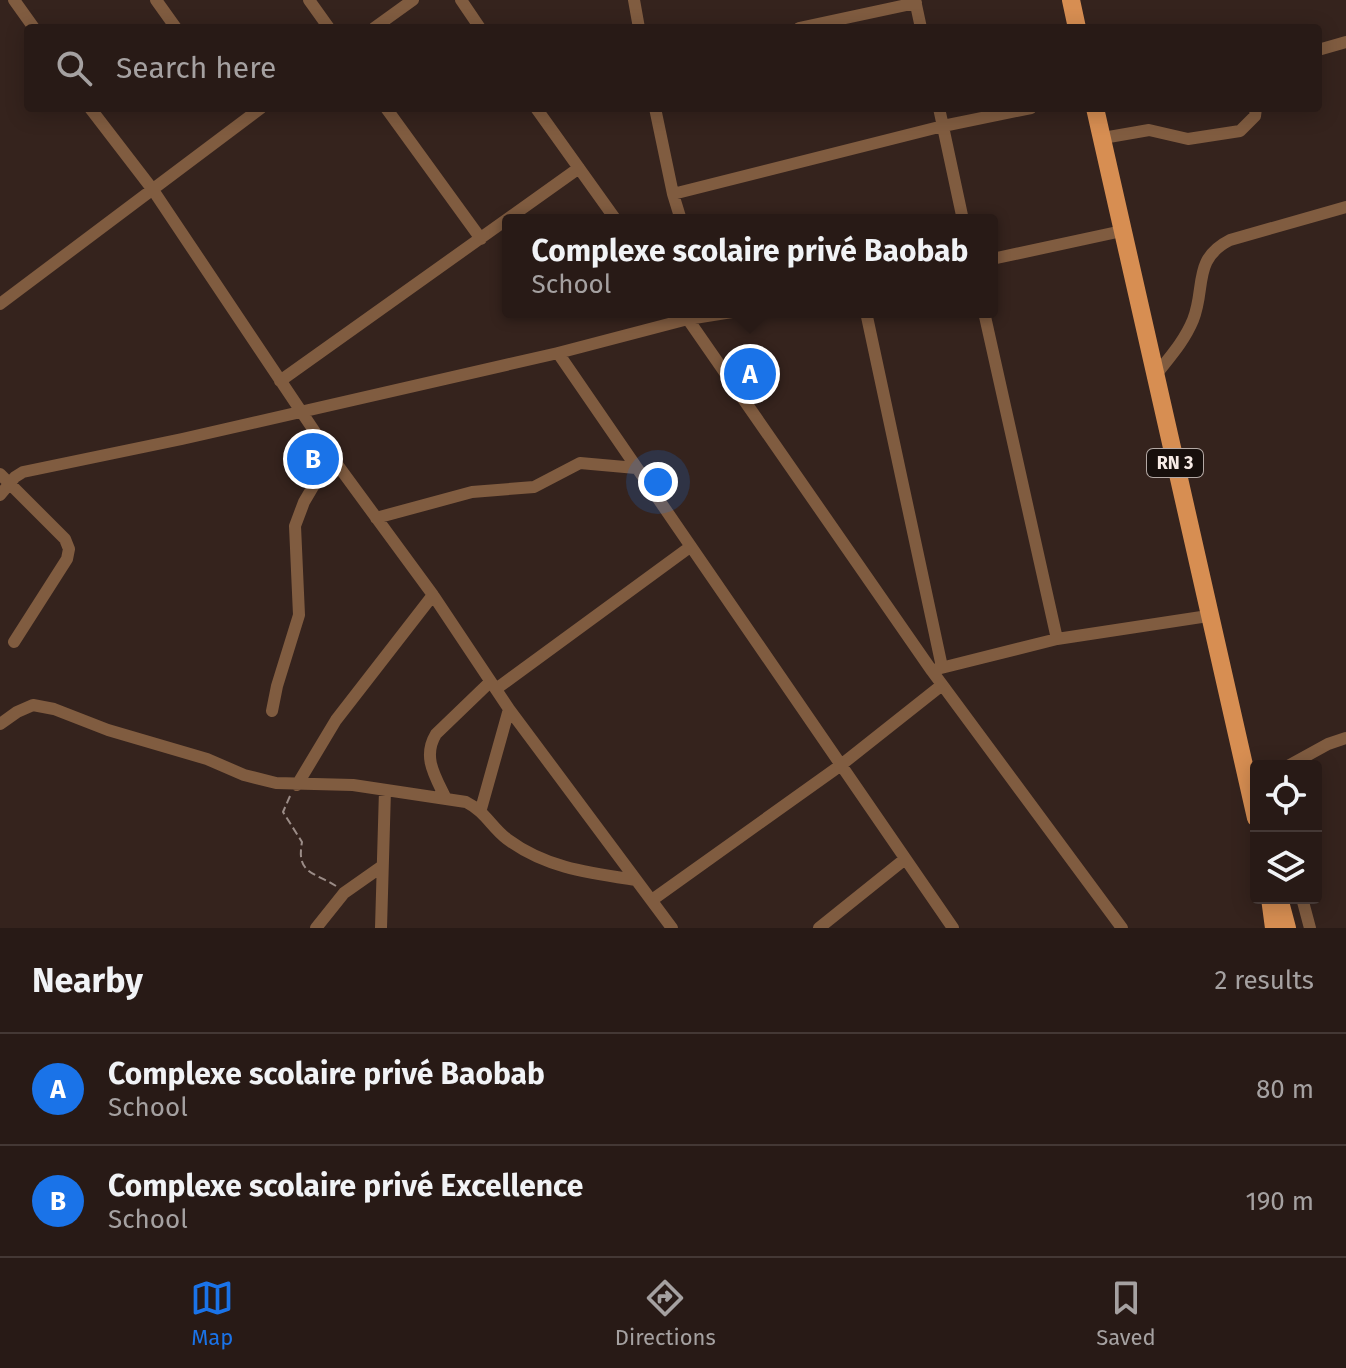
<!DOCTYPE html>
<meta charset="utf-8">
<style>
:root{--surface:#281a16;--page:#342723;--text:#f1f3f6;--muted:#a5a1a1;--line:#443835;--accent:#1a73e8}
body{margin:0;font-family:"Fira Sans",sans-serif;background:var(--page);color:var(--text)}
.controls{position:absolute;right:24px;bottom:24px;display:grid;overflow:hidden;border-radius:8px;box-shadow:0 4px 20px #0003}
.controls button{width:72px;height:72px;display:grid;place-items:center;padding:0;border:0;border-bottom:2px solid var(--line);background:var(--surface);color:var(--text);font:40px sans-serif}
.you{position:absolute;left:658px;top:482px;width:28px;height:28px;margin:-20px;border:6px solid #fff;border-radius:50%;background:#1a73e8;box-shadow:0 0 0 12px #1a73e833}
.badge{display:grid;place-items:center;width:52px;height:52px;border-radius:50%;background:var(--accent);color:#fff;font-size:26px;font-weight:700}
.pin{position:absolute;translate:-50% -50%;border:4px solid #fff;box-shadow:0 2px 8px #0006}
.popup{position:absolute;left:502px;top:214px;width:496px;height:104px;box-sizing:border-box;display:grid;place-content:center;border-radius:8px;background:var(--surface);filter:drop-shadow(0 2px 6px #0005);font-size:26px;white-space:nowrap;color:var(--muted)}
.popup b{font-size:30px;color:var(--text)}
.popup::after{content:'';position:absolute;left:50%;top:100%;margin-left:-16px;border:16px solid transparent;border-top-color:var(--surface)}
.list{margin:0;padding:0;list-style:none}
h2{display:flex;justify-content:space-between;align-items:center;height:104px;margin:0;padding:0 32px;font-size:34px}
h2 small{font-size:26px;font-weight:400;color:var(--muted)}
.list li{display:grid;grid-template-columns:52px 1fr auto;gap:24px;align-items:center;box-sizing:border-box;height:112px;padding:0 32px;border-top:2px solid var(--line)}
.list b{display:block;font-size:30px;white-space:nowrap}
.list p{margin:0;font-size:26px;white-space:nowrap;color:var(--muted)}
.list em{font-size:26px;font-style:normal;color:var(--muted)}
.icon{flex:none;width:44px;height:44px;fill:none;stroke:currentColor;stroke-width:2;stroke-linecap:round;stroke-linejoin:round}
.map{position:relative;flex:none;width:1346px;height:928px;overflow:hidden}
.search{position:absolute;background:var(--surface);box-shadow:0 4px 20px #0003;left:24px;right:24px;top:24px;height:88px;display:flex;align-items:center;gap:20px;box-sizing:border-box;padding:0 28px;border-radius:8px;color:var(--muted);font-size:30px}
.sheet{height:328px;background:var(--surface)}
nav{display:flex;justify-content:space-around;align-items:center;box-sizing:border-box;height:112px;border-top:2px solid var(--line);background:var(--surface);font-size:22px;color:var(--muted)}
nav a{display:grid;justify-items:center;gap:4px}
nav .on{color:var(--accent)}
.map>svg:first-child{display:block}
.lines{fill:none;stroke-linecap:round;stroke-linejoin:round}
.path{stroke:#9b8c87;stroke-width:2;stroke-dasharray:8 4;stroke-linecap:butt}
.street{stroke:#805c40;stroke-width:12}
.primary{stroke:#d78e52;stroke-width:18}
.labels{text-anchor:middle;dominant-baseline:central;stroke-width:8;stroke-linejoin:round;paint-order:stroke}
.shield{fill:#170f0c;stroke:#b4a9a5;stroke-width:2}
.shield-label{font-size:18px;font-weight:bold;fill:#f7ebe6}
</style>
<div class="map">
<svg width="1346" height="928" viewBox="0 0 1346 928">
<rect width="100%" height="100%" fill="#35231d"/>
<g class="lines">
<path class="path" d="M290,796L283,812L302,842C296,874 314,872 336,886"/>
<path class="street" d="M14,0L34,28
M156,0L176,28
M309,0L329,28
M461,0L480,28
M634,0L639,28
M915,0L921,28
M374,28L413,0
M799,28L916,3
M1318,50L1346,42
M90,108L153,190L331,456L433,595L509,709L672,928
M386,108L481,239
M536,108L616,220
M655,108L673,194L681,220
M939,108L963,220
M1103,138L1149,130L1188,139L1240,131L1255,116L1256,108
M673,194L943,126L1031,108
M992,259L1122,231
M0,304L261,108
M866,312L942,667
M984,312L1057,639
M685,315L932,671L1122,928
M558,353L953,928
M1154,377C1168,359 1184,342 1193,320C1206,288 1192,259 1230,240L1346,207
M280,381L579,168
M0,474L65,539L69,549L67,559L14,642
M0,495L15,477L23,472L182,439L558,353L688,319L732,312
M376,518L472,492L534,487L580,463L636,468
M937,669L1057,639L1208,616
M496,689L690,547
M272,711L277,686L299,615L295,526L304,502L331,456
M0,724L17,712L33,705L54,709L108,730L207,759L244,775L276,783L353,785L466,802C486,812 491,827 507,839C546,868 589,873 636,880
M1288,766L1328,744L1346,738
M297,785L336,720L433,595
M446,799C435,776 422,757 436,734L490,682
M481,809L509,709
M1302,898L1310,928
M652,900L841,765L942,685
M316,928L344,893L381,867
M381,928L385,790
M819,928L905,859"/>
<path class="primary" d="M1071,0L1077,28
M1095,108L1256,818
M1270,898L1274,928
M1279,898L1287,928"/>
</g>
<g class="labels">
<rect class="shield" x="1147" y="449" width="56" height="28" rx="6"/>
<g class="shield-label">
<text x="1175" y="463">RN 3</text>
</g>
</g>
</svg>
<div class="controls">
<button><svg class="icon" aria-label="locate" viewBox="0 0 24 24"><circle cx="12" cy="12" r="6"/><path d="M12 2v4M12 18v4M2 12h4M18 12h4"/></svg></button>
<button><svg class="icon" aria-label="layers" viewBox="0 0 24 24"><path d="M12 4l9 5-9 5-9-5zM3 14l9 5 9-5"/></svg></button>
</div>
<div class="you"></div>
<div class="pin badge" style="left:750px;top:374px">A</div>
<div class="popup"><b>Complexe scolaire privé Baobab</b>School</div>
<div class="pin badge" style="left:313px;top:459px">B</div>
<div class="search"><svg class="icon" aria-label="search" viewBox="0 0 24 24"><circle cx="10" cy="10" r="6"/><path d="M15 15l6 6"/></svg>Search here</div>
</div>
<section class="sheet">
<h2>Nearby<small>2 results</small></h2>
<ul class="list">
<li><span class="badge">A</span><div><b>Complexe scolaire privé Baobab</b><p>School</p></div><em>80 m</em></li>
<li><span class="badge">B</span><div><b>Complexe scolaire privé Excellence</b><p>School</p></div><em>190 m</em></li>
</ul>
</section>
<nav>
<a class="on"><svg class="icon" aria-label="map" viewBox="0 0 24 24"><path d="M3 6l6-2 6 2 6-2v14l-6 2-6-2-6 2zM9 4v14M15 6v14"/></svg>Map</a>
<a><svg class="icon" aria-label="directions" viewBox="0 0 24 24"><path d="M12 3l9 9-9 9-9-9zM9 14v-3h6M13 9l2 2-2 2"/></svg>Directions</a>
<a><svg class="icon" aria-label="saved" viewBox="0 0 24 24"><path d="M7 4h10v16l-5-4-5 4z"/></svg>Saved</a>
</nav>
